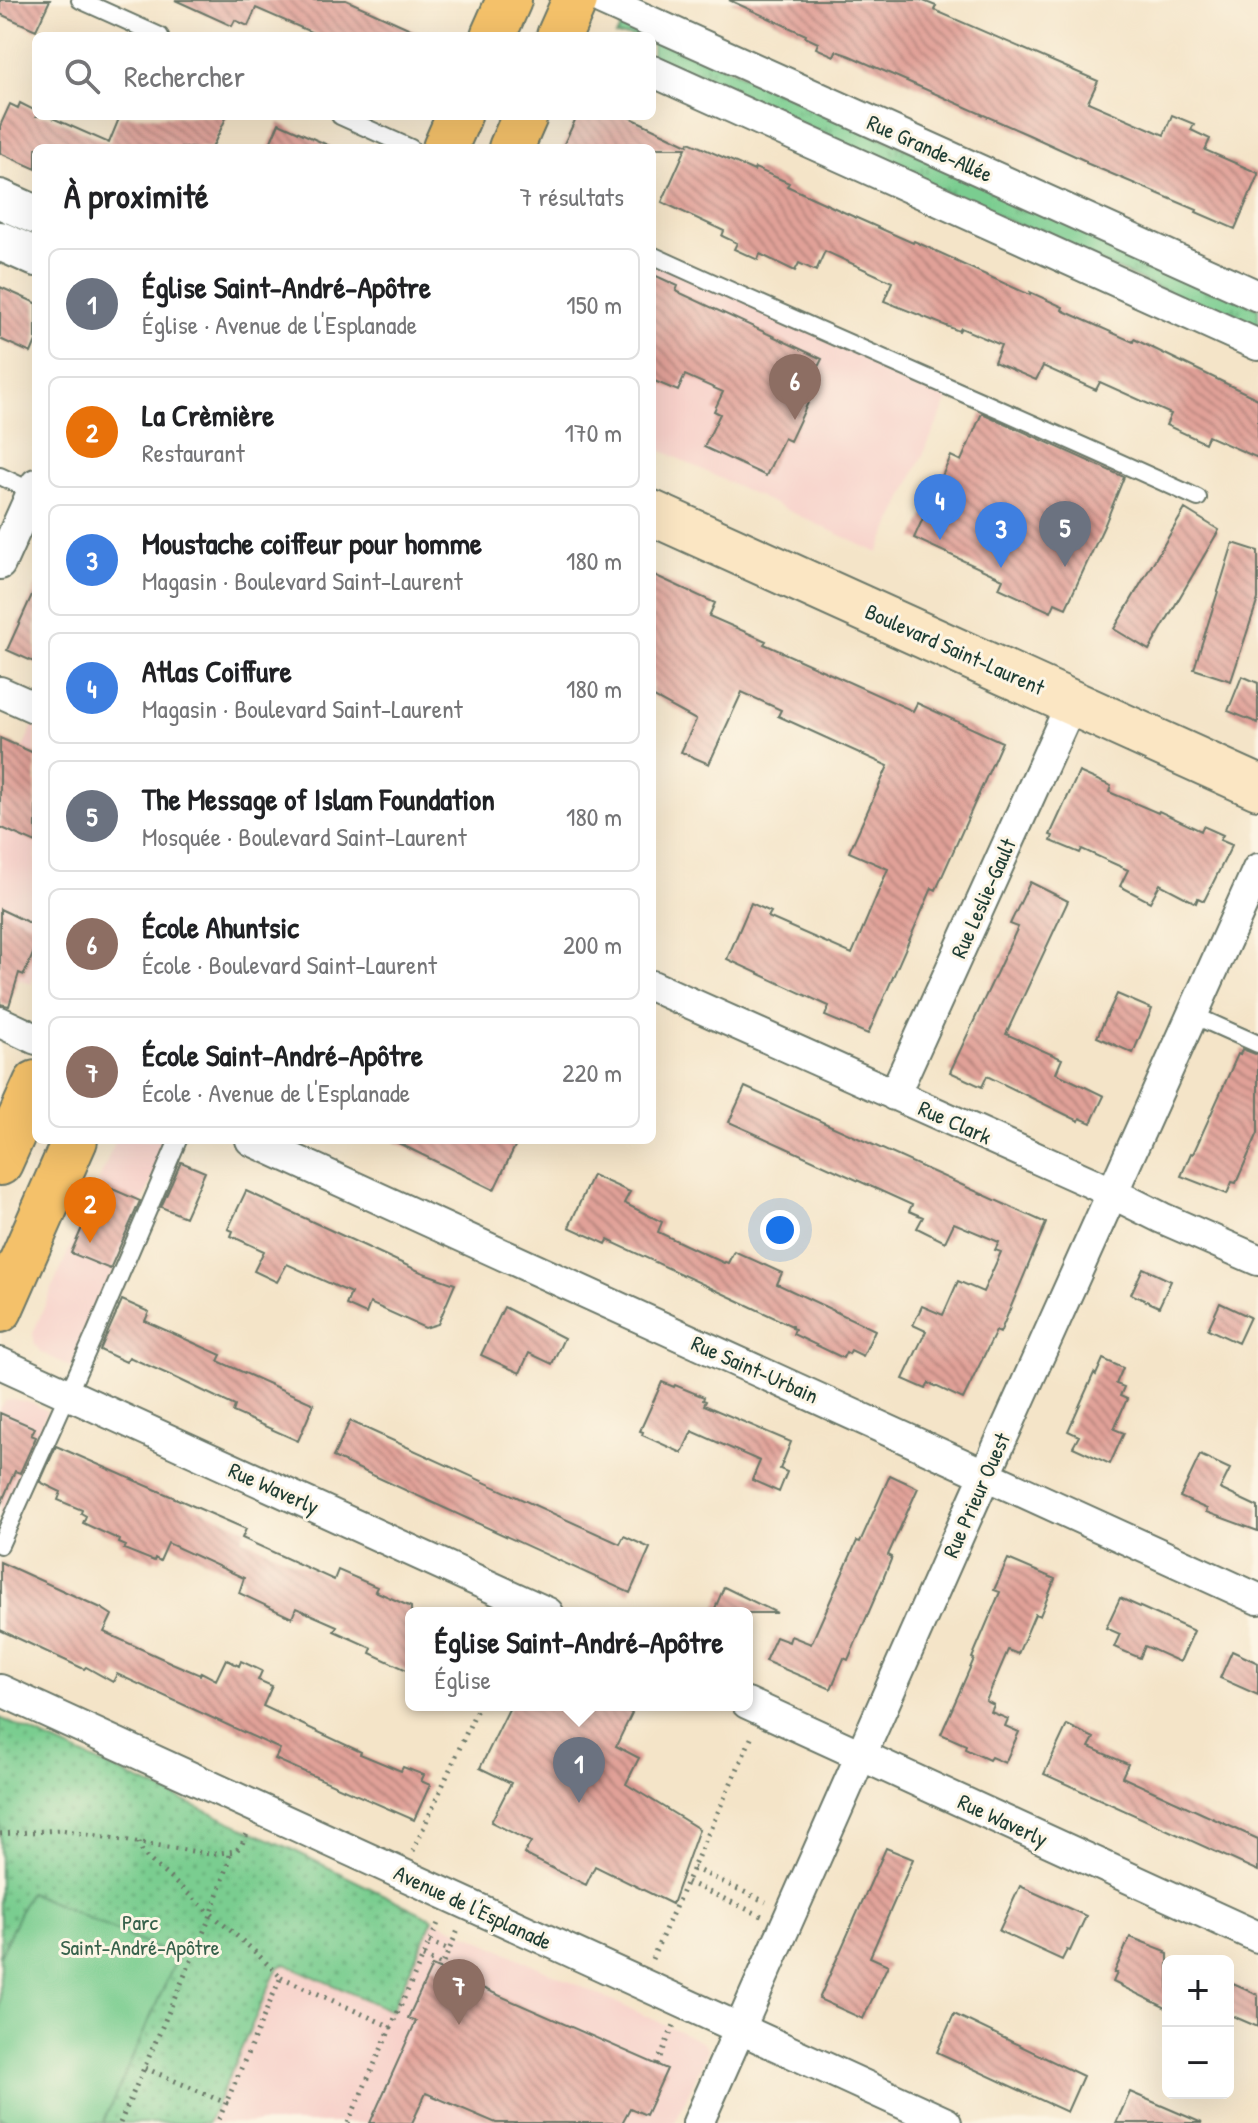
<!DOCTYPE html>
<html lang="fr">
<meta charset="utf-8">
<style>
:root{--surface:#fff;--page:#f6f6f6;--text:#202124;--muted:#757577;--line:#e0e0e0;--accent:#7c3aed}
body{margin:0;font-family:"Patrick Hand",sans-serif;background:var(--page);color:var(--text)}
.controls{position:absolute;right:24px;bottom:24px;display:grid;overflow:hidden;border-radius:12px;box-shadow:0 8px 32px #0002}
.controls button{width:72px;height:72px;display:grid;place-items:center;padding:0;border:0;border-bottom:2px solid var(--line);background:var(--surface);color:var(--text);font:40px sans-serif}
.you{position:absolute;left:780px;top:1230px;width:28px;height:28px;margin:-20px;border:6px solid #fff;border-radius:50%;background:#1a73e8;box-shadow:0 0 0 12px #1a73e833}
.badge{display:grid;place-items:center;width:52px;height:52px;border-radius:50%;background:var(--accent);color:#fff;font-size:26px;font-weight:700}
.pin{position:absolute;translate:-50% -66px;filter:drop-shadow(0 2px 4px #0008)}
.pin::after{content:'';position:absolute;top:42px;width:28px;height:24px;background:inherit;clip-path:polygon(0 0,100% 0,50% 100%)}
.popup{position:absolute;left:405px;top:1607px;width:348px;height:104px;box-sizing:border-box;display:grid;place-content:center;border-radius:12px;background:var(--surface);filter:drop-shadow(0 2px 6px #0005);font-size:26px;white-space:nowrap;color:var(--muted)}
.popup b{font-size:30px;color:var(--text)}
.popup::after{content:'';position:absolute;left:50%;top:100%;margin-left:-16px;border:16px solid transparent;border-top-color:var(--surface)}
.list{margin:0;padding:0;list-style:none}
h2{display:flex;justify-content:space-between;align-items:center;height:104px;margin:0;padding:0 32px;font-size:34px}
h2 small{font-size:26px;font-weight:400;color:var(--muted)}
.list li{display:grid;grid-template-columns:52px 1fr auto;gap:24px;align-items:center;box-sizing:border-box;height:112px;margin:0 16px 16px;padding:0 16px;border:2px solid var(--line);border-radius:12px}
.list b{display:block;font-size:30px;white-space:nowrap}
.list p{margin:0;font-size:26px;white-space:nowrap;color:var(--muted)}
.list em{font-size:26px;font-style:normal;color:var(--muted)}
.icon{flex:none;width:44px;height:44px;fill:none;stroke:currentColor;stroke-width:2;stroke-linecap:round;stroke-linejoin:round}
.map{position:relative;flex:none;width:1258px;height:2123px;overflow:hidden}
.search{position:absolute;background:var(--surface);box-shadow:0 8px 32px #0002;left:32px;top:32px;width:624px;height:88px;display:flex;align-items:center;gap:20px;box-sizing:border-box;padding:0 28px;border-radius:12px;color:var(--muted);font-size:30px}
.panel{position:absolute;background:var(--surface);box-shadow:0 8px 32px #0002;left:32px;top:144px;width:624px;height:1000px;border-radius:12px}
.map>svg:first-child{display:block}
.built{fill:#f7d0c9}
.grass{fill:url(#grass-tufts);stroke:#4c8562;stroke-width:2}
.park{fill:url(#park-dots);stroke:#4c8562;stroke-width:2}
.pitch{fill:#7acd90;stroke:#4c8562;stroke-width:2}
.building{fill:url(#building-back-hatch)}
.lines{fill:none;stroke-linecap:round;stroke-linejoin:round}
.service-casing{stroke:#6a7768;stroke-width:20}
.minor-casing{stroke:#6a7768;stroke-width:34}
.tertiary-casing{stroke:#6a7768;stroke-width:42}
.secondary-casing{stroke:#6a7768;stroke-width:48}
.primary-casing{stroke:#6a7768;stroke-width:48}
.path{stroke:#6a7768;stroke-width:5;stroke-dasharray:2 6;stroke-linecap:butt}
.service{stroke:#fff;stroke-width:16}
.minor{stroke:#fff;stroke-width:30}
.tertiary{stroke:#fff;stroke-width:38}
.secondary{stroke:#fbe6c3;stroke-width:44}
.primary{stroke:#f4c16a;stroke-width:44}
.labels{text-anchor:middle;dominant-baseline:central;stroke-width:6;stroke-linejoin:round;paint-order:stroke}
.street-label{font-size:22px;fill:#1f3d34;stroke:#fcf5e5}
.park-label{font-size:22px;fill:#36614b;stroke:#fcf5e5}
</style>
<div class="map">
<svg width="1258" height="2123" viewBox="0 0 1258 2123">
<defs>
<pattern id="grass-tufts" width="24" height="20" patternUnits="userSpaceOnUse" patternTransform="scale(2)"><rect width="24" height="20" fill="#7acd90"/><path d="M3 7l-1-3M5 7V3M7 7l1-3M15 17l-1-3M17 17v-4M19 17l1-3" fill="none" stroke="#63a876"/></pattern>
<pattern id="park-dots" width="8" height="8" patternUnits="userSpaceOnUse" patternTransform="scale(2)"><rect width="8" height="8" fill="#7acd90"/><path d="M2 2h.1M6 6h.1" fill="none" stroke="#63a876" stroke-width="1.8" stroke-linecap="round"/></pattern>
<pattern id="building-back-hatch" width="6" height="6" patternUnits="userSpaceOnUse" patternTransform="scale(2)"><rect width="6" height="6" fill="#e1a198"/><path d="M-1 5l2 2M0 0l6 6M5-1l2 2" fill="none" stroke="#b6847d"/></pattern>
</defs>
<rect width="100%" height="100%" fill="#fcf5e5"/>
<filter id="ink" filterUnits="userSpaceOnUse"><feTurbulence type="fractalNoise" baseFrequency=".0125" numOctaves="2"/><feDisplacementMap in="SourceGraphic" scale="16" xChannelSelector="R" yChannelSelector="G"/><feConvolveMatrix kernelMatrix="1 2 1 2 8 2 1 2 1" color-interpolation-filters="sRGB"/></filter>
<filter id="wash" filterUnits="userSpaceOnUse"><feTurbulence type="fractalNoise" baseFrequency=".006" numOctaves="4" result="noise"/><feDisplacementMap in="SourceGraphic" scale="32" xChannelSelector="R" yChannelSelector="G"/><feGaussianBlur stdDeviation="1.8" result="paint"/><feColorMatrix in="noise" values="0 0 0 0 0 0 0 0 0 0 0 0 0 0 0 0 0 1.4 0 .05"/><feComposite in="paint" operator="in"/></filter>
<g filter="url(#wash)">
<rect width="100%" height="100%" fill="#f4e4c8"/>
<path class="built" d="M652,258L951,393L878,553L652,446Z
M36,719V972L31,984L0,971V798Z
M116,1140H169L72,1368L41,1352L35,1345L33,1333Z
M13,1399L33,1403L47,1411L0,1520V1408L5,1401Z
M433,1919L703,2042L707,2048L706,2054L675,2123H208L278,1967L286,1964L391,2011Z"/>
<path class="grass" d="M623,21L1258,308V333L652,60V36H616Z"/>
<path class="park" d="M0,1718L293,1850L433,1919L391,2011L286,1964L278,1967L208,2123H0Z"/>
<path class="pitch" d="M29,1892L177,1958L103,2123H10L0,2118V1956Z"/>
<g id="blocks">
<path class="building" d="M0,0H50L36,30L0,14Z
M175,0H346L426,36H320L256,8L248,26L235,20L232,26Z
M729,0H921L936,6L934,10L1098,81L1088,102L1164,135L1172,115L1194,124L1191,130L1210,139L1205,150L1258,173V175L1235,229L1196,212L1197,210L1086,163V161L1029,135L850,56L836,51L834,56L816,48L818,43L805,37L806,35Z
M20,103L36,111V116H48L109,143L120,116H227L212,148H36V169L0,153V126L10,104L18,108Z
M577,116H627L688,145L689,142L754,171L755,168L789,183L787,186L850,215L913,243L914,241L956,260L955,261L1030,295V292L1063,307L1062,310L1066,312L1133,342L1134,339L1258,399V458L1208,436L1205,443L1166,425L1171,414L1100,382L1096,390L1043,366L1036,380L994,362L1001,345L961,328L959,331L884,301L892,282L825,251L816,271L799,263L795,271L760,254L758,260L734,249L737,243L722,236L724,231L662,202L686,148H562Z
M279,123L334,148H268Z
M652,274L678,286L676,291L822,359L807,389L813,392L790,441L784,438L766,476L704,447L720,414L714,411L723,392L685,375L678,391L652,380Z
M0,287L36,303V341L31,353L0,339Z
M982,413L1124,477L1105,524L1066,608L1055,603L1051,612L999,588L1003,579L914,538L951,456L961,461Z
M1185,509L1219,530L1149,650L1114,629Z
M1233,543L1258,551V599L1231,681L1194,669Z
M652,574L715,603L709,616L766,641L764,644L913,711L917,703L1002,742L936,890L932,888L868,1034L825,1016L829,1006L727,959L751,903L771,912L768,917L852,954L888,869L849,852L888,766L778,716L781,710L742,692L709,764L681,752L696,720L652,696Z
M36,586V663L7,650Z
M1242,676L1258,683V723L1228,711Z
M0,738L36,754V843L0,827Z
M1079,772L1111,786L1109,792L1158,813L1159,811L1201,831L1203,826L1223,835L1220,840L1232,845L1204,901L1198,898L1196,903L1160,884L1150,902L1120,886L1128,870L1082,849L1080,853L1051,841L1053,836L1050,835Z
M1030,882L1068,901L1006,1034L1062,1059L1056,1073L1104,1096L1091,1123L1080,1118L1079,1121L987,1076L982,1087L950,1072L1018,927L1010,924Z
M0,909L36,926V947L24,975L19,973L9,1006L0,1004Z
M1117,994L1152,1009L1133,1053L1097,1037Z
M1242,1049L1258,1055V1133L1236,1183L1232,1182L1227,1194L1181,1176L1191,1153L1193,1154L1238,1054L1240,1055Z
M745,1087L1046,1223L1000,1333L996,1331L963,1399L929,1383L926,1389L903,1379L926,1331L913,1325L922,1306L943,1315L958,1281L983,1292L1001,1252L995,1250L999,1242L954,1223L945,1242L917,1228L923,1217L909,1211L912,1205L729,1122Z
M392,1140H518L494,1190Z
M181,1162L205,1172L185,1217L161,1207Z
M592,1175L630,1192L624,1203L662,1222L658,1232L724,1263L725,1262L728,1263L734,1251L782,1273L777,1284L875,1330L863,1356L851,1350L849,1354L846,1352L843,1358L793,1334L795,1329L792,1328V1326L739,1301L608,1240L606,1244L569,1227Z
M101,1184L140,1201L110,1269L71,1253Z
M246,1191L421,1272L455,1284L438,1324L425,1328L370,1303L366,1314L346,1305L351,1293L287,1264L277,1282L254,1271L264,1251L231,1236L233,1231L228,1229Z
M1143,1268L1171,1281L1159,1307L1131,1294Z
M122,1300L149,1312L145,1321L221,1355L218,1361L314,1404L298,1441L233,1412L235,1406L172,1376L129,1357L126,1362L100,1350Z
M1220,1303L1250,1317L1238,1343L1208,1329Z
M504,1307L564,1338L552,1364L529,1353L520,1373L481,1355Z
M1103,1359L1123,1368L1116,1384L1124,1387L1120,1396L1127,1399L1114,1429L1124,1433L1110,1464L1073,1447L1079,1436L1068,1431L1094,1373L1096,1375Z
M662,1382L674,1387L675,1385L704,1397L703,1400L706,1401L704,1405L791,1442L780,1469L787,1472L779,1492L752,1480L760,1461L692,1431L682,1453L642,1435L643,1432L640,1431Z
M0,1413L35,1428L31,1435L36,1437L20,1473L15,1471L0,1506Z
M350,1421L620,1544L624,1536L650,1548L630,1593L333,1457Z
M56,1446L246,1529L242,1538L334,1580L338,1570L377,1587L375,1591L411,1607V1672L370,1653L372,1648L334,1631L337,1626L296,1608L292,1618L239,1593L244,1578L168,1543L160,1561L155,1558L154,1561L124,1549L126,1546L119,1543L120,1540L83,1523L86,1516L81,1513L82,1510L58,1500L61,1492L40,1482Z
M1200,1455L1230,1469L1220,1489L1258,1507V1531L1206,1512L1207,1509L1180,1497Z
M890,1475L918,1488L888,1555L892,1557L881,1584L848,1660L844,1658L831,1689L765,1661L776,1637L789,1642L791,1636L811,1644L857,1541L860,1542Z
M1008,1559L1055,1579L1040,1616L1035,1614L1018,1654L1008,1650L986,1701L994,1705L991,1712L1008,1719L1005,1726L1019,1732L1005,1763L991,1757L989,1760L965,1749L966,1745L941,1734L974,1659L972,1658L1000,1592L994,1590Z
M0,1562L101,1608L112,1615L104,1632L172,1663L200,1675L201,1672L216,1680L226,1659L239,1666L241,1661L262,1671L258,1680L272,1686L263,1706L361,1752L360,1754L401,1771L403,1767L424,1775L421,1781L430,1785L414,1820L275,1759L280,1749L117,1674L113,1682L86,1667L84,1669L0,1630Z
M724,1587L777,1613H713Z
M1120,1598L1194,1631L1180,1662L1145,1646L1140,1658L1114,1647L1120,1634L1106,1628Z
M1232,1651L1258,1663V1695L1220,1678Z
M511,1705H616L632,1713L616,1746L639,1758L626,1784L699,1829L672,1904L595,1866L586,1885L524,1854L531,1842L491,1822L511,1783L480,1768Z
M1067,1725L1094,1738L1089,1747L1128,1764L1122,1777L1258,1839V1871L1044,1774Z
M886,1848L913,1859L870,1957L888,1965L863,2019L819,1999Z
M1020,1886L1086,1916L1070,1951L1067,1950L1062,1960L999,1931Z
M1130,1937L1166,1951L1165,1953L1168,1954V2009L1113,1982L1117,1973H1114Z
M432,1966L667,2069L646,2115L630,2108L622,2123H496L426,2093L412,2123H370L416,2021L408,2018Z
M1233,1984L1258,1995V2027L1228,2014V1995Z
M954,2014L1083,2076L1067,2112L937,2052Z
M1130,2092L1202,2123H1116Z"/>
</g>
</g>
<g filter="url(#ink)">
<use href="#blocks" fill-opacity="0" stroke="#6a7768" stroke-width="2"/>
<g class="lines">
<defs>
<path id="service" d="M80,0L160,36
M340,116L411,148
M652,255C833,338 1017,415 1198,498
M0,476L36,493
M1193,1015L1258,1044
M0,1545L94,1336L178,1140"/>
<path id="minor" d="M602,0L1258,296
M652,71L1258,345
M0,564L36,484
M0,692L36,708
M652,986L1092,1183L1162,1218L1258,1260
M0,1022L36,1039
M894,1095L1072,702
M251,1140L1258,1599
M0,1363L548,1613
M0,1690L946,2123
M747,1703L1258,1937
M698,2123L975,1498L1258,869"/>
<path id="tertiary" d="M0,199L36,215
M0,241L36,257"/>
<path id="secondary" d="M652,513L1258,787"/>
<path id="primary" d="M493,36L509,0
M559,36L575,0
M445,148L459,116
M511,148L525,116
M0,1163L36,1083
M0,1310L75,1140"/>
</defs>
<use href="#service" class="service-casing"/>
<use href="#minor" class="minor-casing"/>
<use href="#tertiary" class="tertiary-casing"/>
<use href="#secondary" class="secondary-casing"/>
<use href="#primary" class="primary-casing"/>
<path class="path" d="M0,1834L61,1830L210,1854L236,1851L242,1844L248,1832
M139,1842L142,1851L148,1859L253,1950L281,1977L226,2103
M413,1851L479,1705
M693,1868L766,1902
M687,1882L762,1916
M429,1942L449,1950
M423,1957L442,1965
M652,1959L753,1734
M440,1970L459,1928
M281,1977L391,2027L440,1919
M657,2064L674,2025
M145,2068L226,2103L217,2123
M120,2123L211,1915L228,1865L229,1852
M348,2123L391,2027"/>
<use href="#service" class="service"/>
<use href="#minor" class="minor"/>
<use href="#tertiary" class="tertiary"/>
<use href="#secondary" class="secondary"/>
<use href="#primary" class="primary"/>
</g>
</g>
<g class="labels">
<g class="street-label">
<text transform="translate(930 148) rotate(24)">Rue Grande-Allée</text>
<text transform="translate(955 649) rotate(24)">Boulevard Saint-Laurent</text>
<text transform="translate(983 898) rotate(-66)">Rue Leslie-Gault</text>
<text transform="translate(955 1122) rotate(24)">Rue Clark</text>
<text transform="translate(755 1369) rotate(24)">Rue Saint-Urbain</text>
<text transform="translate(274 1488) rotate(24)">Rue Waverly</text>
<text transform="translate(976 1495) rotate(-66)">Rue Prieur Ouest</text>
<text transform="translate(1003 1820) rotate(25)">Rue Waverly</text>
<text transform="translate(473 1907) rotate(25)">Avenue de l'Esplanade</text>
</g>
<g class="park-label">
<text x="140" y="1922">Parc<tspan x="140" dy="25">Saint-André-Apôtre</tspan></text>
</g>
</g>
</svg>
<div class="controls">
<button>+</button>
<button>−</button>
</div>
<div class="you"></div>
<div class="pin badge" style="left:579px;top:1803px;background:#6b7280">1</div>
<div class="popup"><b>Église Saint-André-Apôtre</b>Église</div>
<div class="pin badge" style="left:90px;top:1243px;background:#e8710a">2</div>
<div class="pin badge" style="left:1001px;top:568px;background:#3f7fe0">3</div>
<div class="pin badge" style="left:940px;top:540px;background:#3f7fe0">4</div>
<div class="pin badge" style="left:1065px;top:567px;background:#6b7280">5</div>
<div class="pin badge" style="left:795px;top:420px;background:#8d6e63">6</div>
<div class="pin badge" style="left:459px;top:2025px;background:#8d6e63">7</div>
<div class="search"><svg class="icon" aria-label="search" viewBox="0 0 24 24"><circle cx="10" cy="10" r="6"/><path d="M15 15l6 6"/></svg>Rechercher</div>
<section class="panel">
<h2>À proximité<small>7 résultats</small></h2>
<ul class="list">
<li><span class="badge" style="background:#6b7280">1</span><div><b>Église Saint-André-Apôtre</b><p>Église · Avenue de l'Esplanade</p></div><em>150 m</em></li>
<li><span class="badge" style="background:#e8710a">2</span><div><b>La Crèmière</b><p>Restaurant</p></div><em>170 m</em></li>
<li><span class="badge" style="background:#3f7fe0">3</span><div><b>Moustache coiffeur pour homme</b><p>Magasin · Boulevard Saint-Laurent</p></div><em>180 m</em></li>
<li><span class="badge" style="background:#3f7fe0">4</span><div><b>Atlas Coiffure</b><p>Magasin · Boulevard Saint-Laurent</p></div><em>180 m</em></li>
<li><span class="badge" style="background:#6b7280">5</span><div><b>The Message of Islam Foundation</b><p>Mosquée · Boulevard Saint-Laurent</p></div><em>180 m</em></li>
<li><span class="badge" style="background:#8d6e63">6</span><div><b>École Ahuntsic</b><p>École · Boulevard Saint-Laurent</p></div><em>200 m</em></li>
<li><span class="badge" style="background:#8d6e63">7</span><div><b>École Saint-André-Apôtre</b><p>École · Avenue de l'Esplanade</p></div><em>220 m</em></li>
</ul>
</section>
</div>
